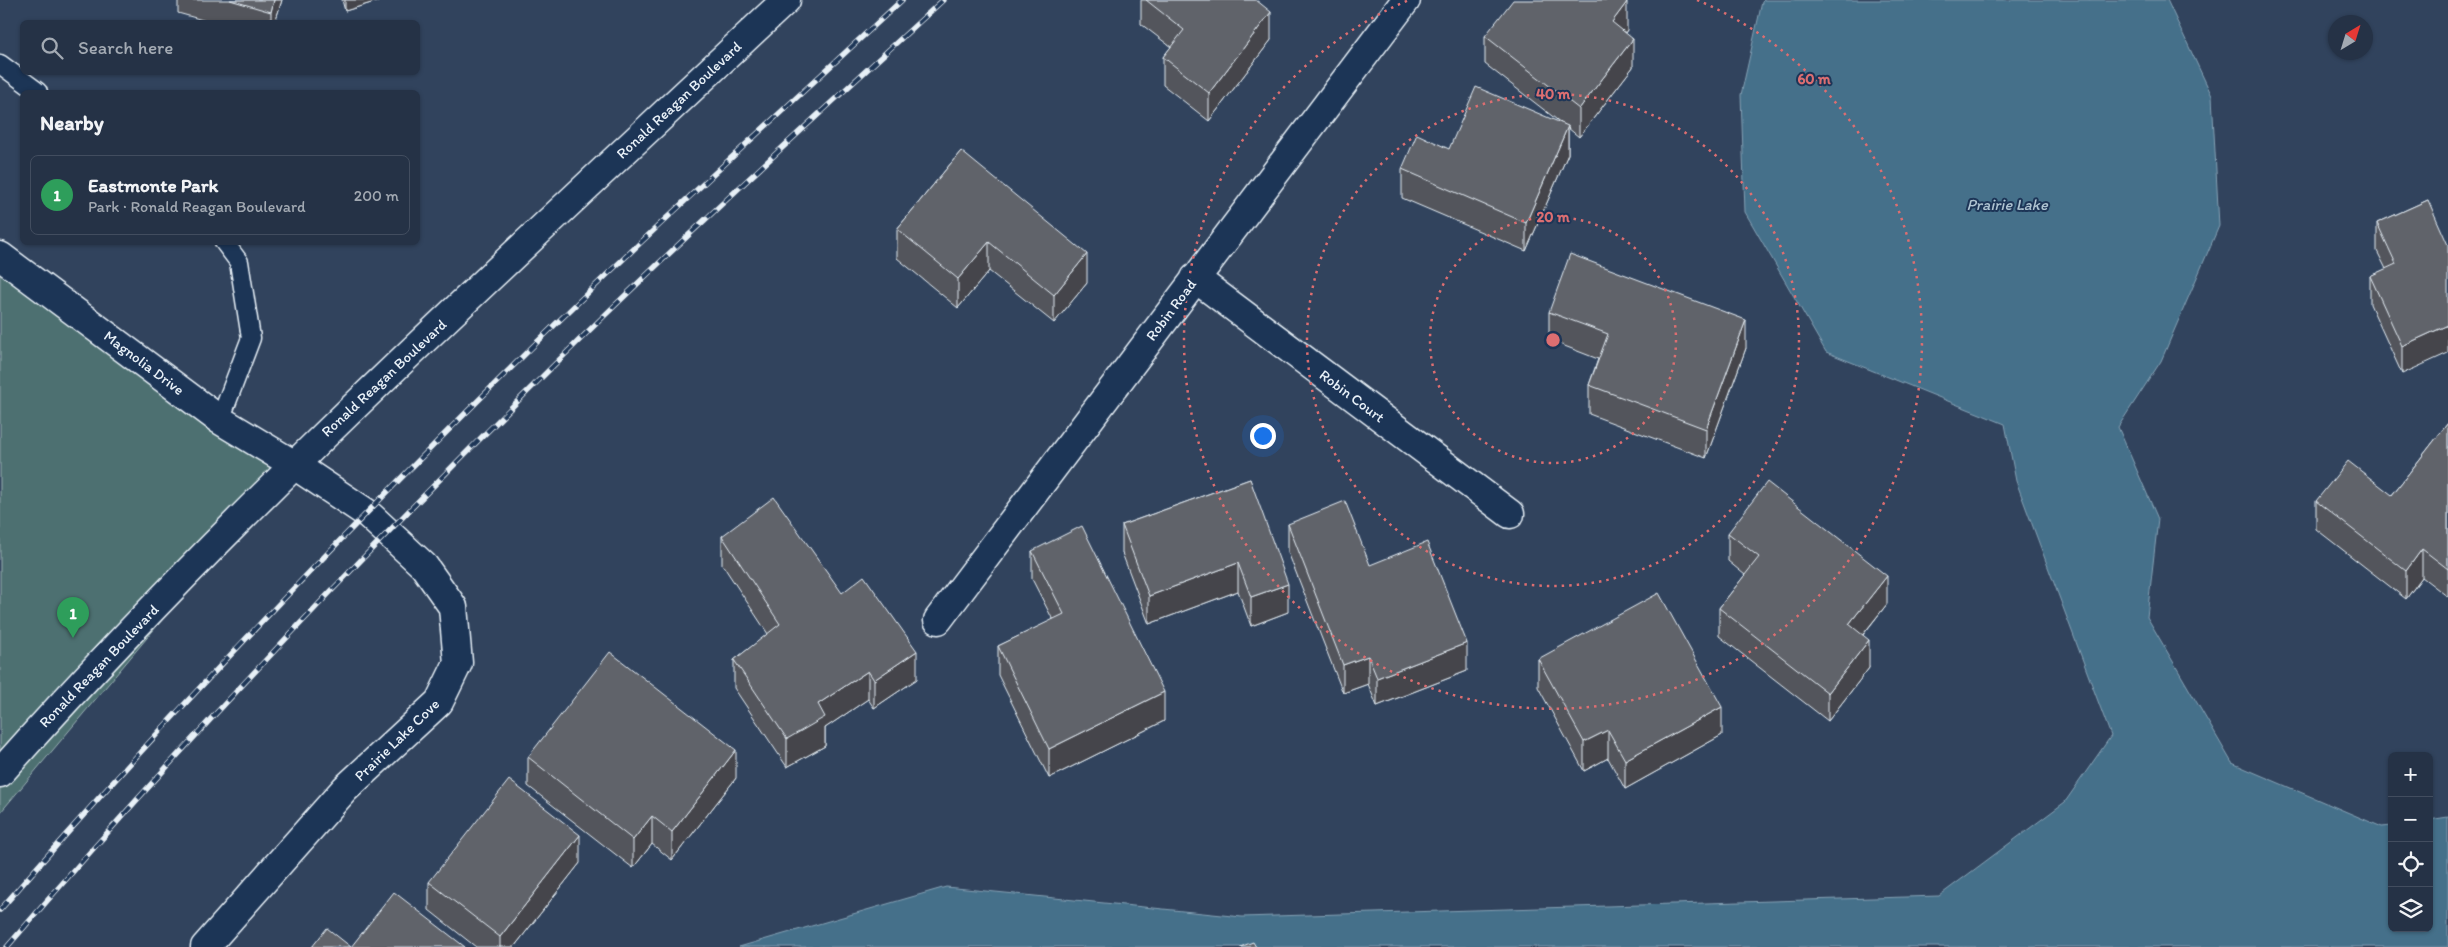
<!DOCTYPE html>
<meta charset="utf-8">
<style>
:root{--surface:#253246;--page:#2d3a4d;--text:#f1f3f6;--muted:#a3aab3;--line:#424d5f;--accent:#ea580c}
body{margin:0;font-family:Itim,sans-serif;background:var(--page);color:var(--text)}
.controls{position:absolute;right:15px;bottom:15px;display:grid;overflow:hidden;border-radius:8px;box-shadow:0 1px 4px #0004}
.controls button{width:45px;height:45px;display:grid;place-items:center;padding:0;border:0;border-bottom:1px solid var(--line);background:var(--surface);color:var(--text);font:25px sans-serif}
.compass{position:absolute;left:2328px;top:15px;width:45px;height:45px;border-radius:50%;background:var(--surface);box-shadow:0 1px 4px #0004;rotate:38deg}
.you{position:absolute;left:1262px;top:435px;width:18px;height:18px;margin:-12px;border:4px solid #fff;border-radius:50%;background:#1a73e8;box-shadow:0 0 0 8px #1a73e833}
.badge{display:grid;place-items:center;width:32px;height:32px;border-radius:50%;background:var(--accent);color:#fff;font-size:16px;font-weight:700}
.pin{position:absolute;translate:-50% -41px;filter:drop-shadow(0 1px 2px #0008)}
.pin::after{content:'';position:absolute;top:26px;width:18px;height:15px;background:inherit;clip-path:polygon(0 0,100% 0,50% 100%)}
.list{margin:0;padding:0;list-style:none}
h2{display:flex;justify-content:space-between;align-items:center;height:65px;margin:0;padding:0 20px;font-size:21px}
h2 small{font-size:16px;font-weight:400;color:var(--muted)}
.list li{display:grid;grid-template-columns:32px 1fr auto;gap:15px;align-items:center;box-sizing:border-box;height:80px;margin:0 10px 10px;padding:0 10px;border:1px solid var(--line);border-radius:8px}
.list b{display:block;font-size:19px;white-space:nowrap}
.list p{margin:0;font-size:16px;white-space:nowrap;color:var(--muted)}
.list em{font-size:16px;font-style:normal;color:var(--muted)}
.icon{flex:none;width:28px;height:28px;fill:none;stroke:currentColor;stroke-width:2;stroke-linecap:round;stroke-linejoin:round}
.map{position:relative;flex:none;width:2448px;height:947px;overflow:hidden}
.search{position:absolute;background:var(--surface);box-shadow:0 1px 4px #0004;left:20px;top:20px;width:400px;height:55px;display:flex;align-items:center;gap:12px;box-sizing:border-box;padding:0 18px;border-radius:8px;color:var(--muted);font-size:19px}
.panel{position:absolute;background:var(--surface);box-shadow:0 1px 4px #0004;left:20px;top:90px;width:400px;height:155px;border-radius:8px}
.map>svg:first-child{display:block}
.green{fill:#4d7071;stroke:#9ab0b4}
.water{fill:#446f8a;stroke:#86a3b6}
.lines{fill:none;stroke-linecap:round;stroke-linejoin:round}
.service-casing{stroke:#e8f1f8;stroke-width:21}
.minor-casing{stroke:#e8f1f8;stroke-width:31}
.tertiary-casing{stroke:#e8f1f8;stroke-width:31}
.service{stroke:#1d3557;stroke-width:18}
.minor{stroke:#1d3557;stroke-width:28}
.tertiary{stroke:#1d3557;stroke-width:28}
.rail-casing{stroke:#e8f1f8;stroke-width:5.5}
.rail{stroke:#1d3557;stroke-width:4;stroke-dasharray:11;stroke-linecap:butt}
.wall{fill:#53555c;stroke:#e8f1f8}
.shaded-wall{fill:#44454b;stroke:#e8f1f8}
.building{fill:#61636b;stroke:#e8f1f8}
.ring{fill:none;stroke:#dc6e71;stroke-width:2.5;stroke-dasharray:2.5 5}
.labels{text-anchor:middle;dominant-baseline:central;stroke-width:4;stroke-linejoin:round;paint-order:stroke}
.street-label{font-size:15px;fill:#e8f1f8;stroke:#1d3557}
.water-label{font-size:16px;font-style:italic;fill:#afc4d2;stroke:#1d3557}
.centre{fill:#dc6e71;stroke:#1d3557;stroke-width:2.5}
.ring-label{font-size:15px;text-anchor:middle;font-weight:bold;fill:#dc6e71;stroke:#1d3557;stroke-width:4;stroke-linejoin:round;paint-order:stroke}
</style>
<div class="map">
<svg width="2448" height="947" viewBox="0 0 2448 947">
<rect width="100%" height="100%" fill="#31435d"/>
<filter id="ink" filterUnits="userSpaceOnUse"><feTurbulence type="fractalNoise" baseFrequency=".02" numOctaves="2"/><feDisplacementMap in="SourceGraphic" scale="10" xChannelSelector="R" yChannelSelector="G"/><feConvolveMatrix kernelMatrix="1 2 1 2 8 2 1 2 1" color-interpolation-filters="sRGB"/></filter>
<g filter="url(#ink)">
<path class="green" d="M0,252L293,464L0,813Z"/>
<path class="water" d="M1764,0H2167L2212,96L2219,226L2161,361L2118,427L2158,519L2147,617L2232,763L2382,827L2392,826V928H2429V820L2448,817V947H739L946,887L1242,917L1939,896L2065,802L2111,736L2016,481L2005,424L1826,352L1745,212L1741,95L1762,2Z"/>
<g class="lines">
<defs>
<path id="service" d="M0,64L38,92
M220,420L251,338L239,262L224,242"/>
<path id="minor" d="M0,256L220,420L293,464L368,514L424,566L453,607L458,663L439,702L345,789L205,947
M1195,278L1510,514
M938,620L1406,0"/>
<path id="tertiary" d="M0,773C244,498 518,252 786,0"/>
</defs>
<use href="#service" class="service-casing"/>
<use href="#minor" class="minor-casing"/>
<use href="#tertiary" class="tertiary-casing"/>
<use href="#service" class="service"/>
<use href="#minor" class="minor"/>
<use href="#tertiary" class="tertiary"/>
<defs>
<path id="rail" d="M0,910C164,720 339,538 517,362C642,238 773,120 902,0
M7,947C176,751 354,563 538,381C669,250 807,125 943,0"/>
</defs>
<use href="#rail" class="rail-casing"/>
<use href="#rail" class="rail"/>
</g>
<path class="wall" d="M178,0H282L275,22H210L178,13Z
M342,0H381L345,11Z
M1141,0H1256L1271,40L1209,121L1163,85V57L1171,47L1141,24Z
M1627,30L1625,33L1633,67L1579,137L1568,128V154L1526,251L1402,198V169L1449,149L1561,123L1485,64V36Z
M961,151L1087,283L1054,323L989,271L958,308L897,258V229Z
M2428,200L2402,374L2370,304V276L2386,269L2377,251V223Z
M1549,312L1746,348L1706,458L1589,414V385L1598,359L1549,340Z
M2448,423V597L2422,577L2406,599L2316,529V501L2392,495Z
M1250,479L1288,612L1251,626L1238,591L1149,624L1122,553V525Z
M1288,524L1370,565L1467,671L1377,706L1368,684L1343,693L1288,552Z
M1728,533L1887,604L1863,635L1869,668L1828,721L1719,636V608L1745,575L1728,561Z
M722,536L842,593L917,679L874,708L868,699L825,728V746L787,767L734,688V660L768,634L722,564Z
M1032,551L1164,721L1049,778L998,675V646L1053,620L1032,579Z
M1538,659L1722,735L1625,789L1608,758L1584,771L1538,687Z
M528,757L736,778L672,860L652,844L633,868L528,786Z
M580,863L514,947H476L429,910V882Z"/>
<path class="shaded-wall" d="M274,0H282L275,22H271V12Z
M345,0H381L345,11Z
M1627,2V30L1612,51V22Z
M1271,12V40L1209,121V93Z
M1633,39V67L1579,137V109Z
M1568,126V154L1526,251V223Z
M989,242V271L958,308V279Z
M1087,254V283L1054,323V295Z
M1746,320V348L1706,458V429Z
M2448,325V353L2402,374V346Z
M2422,549V577L2406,599V571Z
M1238,563V591L1149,624V596Z
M1887,576V604L1849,652V624Z
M1288,584V612L1251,626V597Z
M1869,640V668L1828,721V693Z
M1467,643V671L1377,706V678Z
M917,651V679L874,708V680Z
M1368,656V684L1343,693V665Z
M868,671V699L825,728V746L787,767V739L818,704Z
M1164,692V721L1049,778V749Z
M1722,707V735L1625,789V760Z
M1608,730V758L1584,771V742Z
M736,750V778L672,860V832Z
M652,816V844L633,868V840Z
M580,835V863L514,947H500V937Z"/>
<path class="building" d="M230,0H274L271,12Z
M1146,0H1256L1271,12L1209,93L1163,57L1184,30Z
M1513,0H1624L1627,2L1612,22L1633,39L1579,109L1485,36Z
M1476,87L1568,126L1526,223L1402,169L1417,134L1449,149Z
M961,151L1087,254L1054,295L989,242L958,279L897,229Z
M2428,200L2448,245V325L2402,346L2370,276L2396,264L2377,223Z
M1570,254L1746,320L1706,429L1589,385L1608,334L1549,312Z
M2448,423V569L2422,549L2406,571L2316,501L2348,461L2392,495Z
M1250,479L1288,584L1251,597L1238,563L1149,596L1122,525Z
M1767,482L1887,576L1849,624L1869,640L1828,693L1719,608L1759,557L1728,533Z
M774,497L842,593L864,576L917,651L874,680L868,671L818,704L825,717L787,739L734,660L780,624L722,536Z
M1345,501L1370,565L1427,542L1467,643L1377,678L1368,656L1343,665L1288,524Z
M1082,526L1164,692L1049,749L998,646L1064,614L1032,551Z
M1659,593L1722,707L1625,760L1608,730L1584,742L1538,659Z
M610,652L736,750L672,832L652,816L633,840L528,757Z
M509,780L580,835L500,937L429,882Z
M394,892L465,947H351Z
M327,928L351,947H312Z
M1253,942L1256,947H1240Z"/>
</g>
<g class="ring">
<circle cx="1553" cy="340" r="123"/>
<circle cx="1553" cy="340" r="246"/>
<path d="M1697 0A369 369 0 1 1 1409 0"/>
</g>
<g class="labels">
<g class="street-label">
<text transform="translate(679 100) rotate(-43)">Ronald Reagan Boulevard</text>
<text transform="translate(1171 310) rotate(-53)">Robin Road</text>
<text transform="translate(144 363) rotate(37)">Magnolia Drive</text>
<text transform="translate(384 378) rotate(-43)">Ronald Reagan Boulevard</text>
<text transform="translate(1352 396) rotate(37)">Robin Court</text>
<text transform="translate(99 666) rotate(-46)">Ronald Reagan Boulevard</text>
<text transform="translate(397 740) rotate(-44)">Prairie Lake Cove</text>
</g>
<g class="water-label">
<text x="2007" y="204">Prairie Lake</text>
</g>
</g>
<circle cx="1553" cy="340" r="8" class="centre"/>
<g class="ring-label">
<text x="1814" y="84">60 m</text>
<text x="1553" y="99">40 m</text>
<text x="1553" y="222">20 m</text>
</g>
</svg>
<div class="controls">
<button>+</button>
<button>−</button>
<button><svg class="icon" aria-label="locate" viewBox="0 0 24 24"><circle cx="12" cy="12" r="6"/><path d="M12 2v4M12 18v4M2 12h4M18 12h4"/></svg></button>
<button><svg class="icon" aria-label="layers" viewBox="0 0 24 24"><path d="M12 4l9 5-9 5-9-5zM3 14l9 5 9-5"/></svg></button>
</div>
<svg class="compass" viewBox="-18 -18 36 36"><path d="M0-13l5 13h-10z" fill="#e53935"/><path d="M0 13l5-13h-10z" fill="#a3aab3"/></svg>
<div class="you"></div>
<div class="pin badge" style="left:73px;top:638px;background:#2e9e5b">1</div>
<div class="search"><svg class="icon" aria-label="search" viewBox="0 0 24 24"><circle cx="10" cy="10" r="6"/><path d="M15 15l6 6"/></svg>Search here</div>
<section class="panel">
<h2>Nearby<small></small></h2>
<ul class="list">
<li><span class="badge" style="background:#2e9e5b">1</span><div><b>Eastmonte Park</b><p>Park · Ronald Reagan Boulevard</p></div><em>200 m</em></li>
</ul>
</section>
</div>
